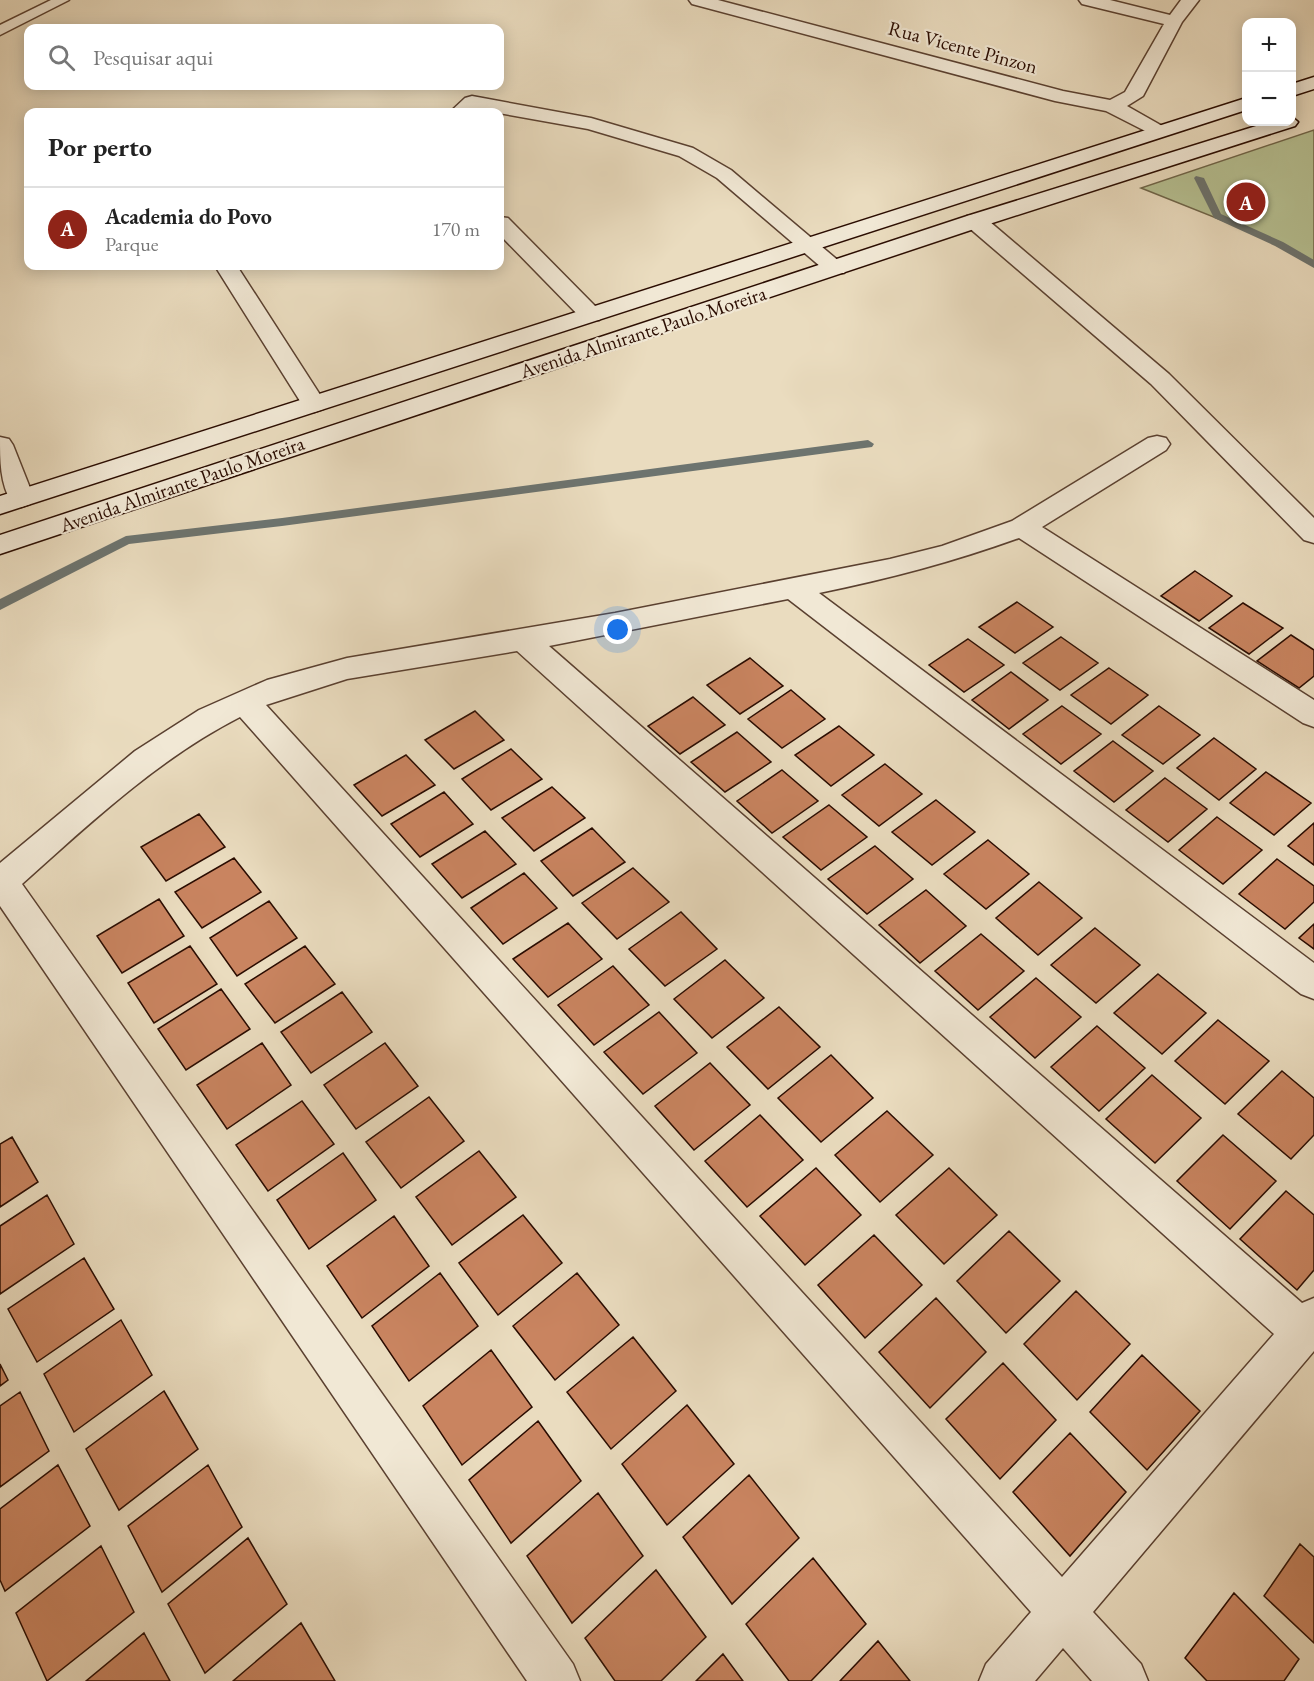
<!DOCTYPE html>
<html lang="pt">
<meta charset="utf-8">
<style>
:root{--surface:#fff;--page:#f6f6f6;--text:#222;--muted:#767676;--line:#e0e0e0;--accent:#8f2418}
body{margin:0;font-family:"EB Garamond",serif;background:var(--page);color:var(--text)}
.controls{position:absolute;right:18px;top:18px;display:grid;overflow:hidden;border-radius:12px;box-shadow:0 3px 15px #0003}
.controls button{width:54px;height:54px;display:grid;place-items:center;padding:0;border:0;border-bottom:2px solid var(--line);background:var(--surface);color:var(--text);font:30px sans-serif}
.you{position:absolute;left:618px;top:630px;width:21px;height:21px;margin:-15px;border:4px solid #fff;border-radius:50%;background:#1a73e8;box-shadow:0 0 0 9px #1a73e833}
.badge{display:grid;place-items:center;width:39px;height:39px;border-radius:50%;background:var(--accent);color:#fff;font-size:20px;font-weight:700}
.pin{position:absolute;translate:-50% -50%;border:3px solid #fff;box-shadow:0 2px 6px #0006}
.list{margin:0;padding:0;list-style:none}
h2{display:flex;justify-content:space-between;align-items:center;height:78px;margin:0;padding:0 24px;font-size:26px}
h2 small{font-size:20px;font-weight:400;color:var(--muted)}
.list li{display:grid;grid-template-columns:39px 1fr auto;gap:18px;align-items:center;box-sizing:border-box;height:84px;padding:0 24px;border-top:2px solid var(--line)}
.list b{display:block;font-size:22px;white-space:nowrap}
.list p{margin:0;font-size:20px;white-space:nowrap;color:var(--muted)}
.list em{font-size:20px;font-style:normal;color:var(--muted)}
.icon{flex:none;width:33px;height:33px;fill:none;stroke:currentColor;stroke-width:2;stroke-linecap:round;stroke-linejoin:round}
.map{position:relative;flex:none;width:1314px;height:1681px;overflow:hidden}
.search{position:absolute;background:var(--surface);box-shadow:0 3px 15px #0003;left:24px;top:24px;width:480px;height:66px;display:flex;align-items:center;gap:15px;box-sizing:border-box;padding:0 21px;border-radius:12px;color:var(--muted);font-size:22px}
.panel{position:absolute;background:var(--surface);box-shadow:0 3px 15px #0003;left:24px;top:108px;width:480px;height:162px;border-radius:12px}
.map>svg:first-child{display:block}
.green{fill:#b6c092;stroke:#70664a;stroke-width:1.5}
.lines{fill:none;stroke-linecap:round;stroke-linejoin:round}
.stream{fill:#6d746f;fill-rule:evenodd}
.building{fill:#c98460;stroke:#2a0c01;stroke-width:1.5}
.service-casing{stroke:#5a4030;stroke-width:3}
.minor-casing{stroke:#5a4030;stroke-width:3}
.tertiary-casing{stroke:#5a4030;stroke-width:3}
.secondary-casing{stroke:#2a0c01;stroke-width:3}
.service{fill:#f1e8d5;fill-rule:evenodd}
.minor{fill:#f1e8d5;fill-rule:evenodd}
.tertiary{fill:#f1e8d5;fill-rule:evenodd}
.secondary{fill:#f1e8d5;fill-rule:evenodd}
.labels{text-anchor:middle;dominant-baseline:central;stroke-width:4.5;stroke-linejoin:round;paint-order:stroke}
.far-street-label{font-size:20px;fill:#2a0c01;stroke:#f1e8d5}
</style>
<div class="map">
<svg width="1314" height="1681" viewBox="0 0 1314 1681">
<rect width="100%" height="100%" fill="#eadcbf"/>
<filter id="stains"><feTurbulence type="fractalNoise" baseFrequency=".00333" numOctaves="4"/><feColorMatrix values="0 0 0 0 .2 0 0 0 0 .09 0 0 0 0 .02 0 0 0 .5 -.17"/></filter>
<radialGradient id="worn" r=".72"><stop offset=".6" stop-color="#630" stop-opacity="0"/><stop offset="1" stop-color="#630" stop-opacity=".3"/></radialGradient>
<path class="green" d="M1314,130V265L1301,255L1274,241L1141,188Z"/>
<g class="lines">
<path class="stream" d="M1196,176L1204,178L1221,214L1283,242L1314,260V268L1275,246L1214,218L1194,178Z
M868,440L874,444L872,447L282,526L129,544L0,610V599L126,536L282,518Z"/>
</g>
<path class="building" d="M1195,571L1232,596L1199,621L1161,596Z
M1017,602L1053,627L1015,653L979,627Z
M1243,603L1283,628L1249,654L1209,628Z
M1291,635L1314,650V676L1299,688L1257,661Z
M1061,637L1098,663L1060,690L1023,663Z
M968,639L1004,665L964,692L929,665Z
M750,658L783,686L740,714L707,685Z
M1109,668L1148,695L1111,724L1071,695Z
M1011,672L1048,700L1009,729L972,700Z
M791,690L825,719L782,748L748,719Z
M693,697L725,725L680,754L648,726Z
M1062,706L1101,734L1061,764L1023,734Z
M1159,706L1200,735L1163,764L1122,735Z
M475,711L504,740L454,769L425,740Z
M839,726L874,755L831,786L795,755Z
M737,732L771,762L725,792L691,762Z
M1214,738L1256,769L1219,800L1177,768Z
M1113,741L1153,771L1114,802L1074,771Z
M511,749L542,779L491,810L462,779Z
M406,755L435,785L382,816L354,785Z
M885,764L922,794L879,826L842,795Z
M782,770L818,801L772,833L737,801Z
M1266,772L1311,803L1274,835L1230,803Z
M1165,778L1207,809L1168,842L1126,810Z
M552,787L585,818L534,851L502,818Z
M444,792L473,824L420,857L391,824Z
M936,800L975,832L932,865L892,832Z
M829,805L867,837L821,870L783,837Z
M199,814L225,847L166,881L141,847Z
M1217,817L1262,850L1223,884L1179,850Z
M1314,823V865L1288,846Z
M592,828L625,862L573,896L541,861Z
M485,831L516,864L462,898L432,864Z
M988,840L1029,874L986,909L944,874Z
M875,846L913,879L867,914L828,879Z
M234,858L261,892L202,928L175,892Z
M1277,859L1314,886V902L1285,929L1239,894Z
M633,868L669,902L617,939L582,903Z
M524,873L557,908L503,944L471,908Z
M1039,882L1082,918L1038,955L996,918Z
M926,890L966,926L920,963L879,925Z
M159,899L184,936L122,973L97,936Z
M269,901L297,938L237,976L210,938Z
M681,912L717,949L665,986L629,949Z
M568,923L602,959L548,997L513,959Z
M1314,924V949L1299,938Z
M1095,928L1140,965L1096,1003L1051,965Z
M981,934L1024,971L978,1010L935,971Z
M190,946L217,984L154,1023L128,983Z
M305,946L335,984L275,1023L245,984Z
M725,960L764,998L712,1038L674,999Z
M613,966L649,1005L594,1045L558,1005Z
M1158,974L1206,1013L1162,1054L1114,1013Z
M1036,978L1081,1017L1035,1058L990,1017Z
M221,989L250,1029L186,1070L158,1029Z
M342,992L372,1032L311,1073L281,1032Z
M779,1007L820,1047L768,1089L727,1047Z
M659,1012L697,1053L643,1094L604,1052Z
M1218,1020L1269,1061L1225,1104L1175,1061Z
M1097,1026L1145,1068L1099,1111L1051,1067Z
M262,1043L291,1085L227,1129L197,1085Z
M385,1043L418,1086L356,1129L324,1085Z
M831,1055L873,1098L821,1142L778,1098Z
M710,1063L750,1105L694,1150L655,1106Z
M1282,1071L1314,1098V1135L1291,1159L1238,1114Z
M1152,1075L1201,1118L1155,1163L1106,1119Z
M429,1097L464,1141L401,1188L366,1142Z
M302,1101L334,1144L268,1191L236,1145Z
M887,1111L933,1155L880,1202L835,1155Z
M760,1115L803,1160L747,1207L705,1161Z
M1223,1135L1276,1181L1230,1229L1177,1181Z
M12,1137L38,1182L0,1207V1144Z
M479,1151L516,1197L452,1245L416,1197Z
M343,1153L376,1200L309,1249L277,1200Z
M816,1168L861,1215L805,1265L760,1216Z
M949,1168L997,1215L944,1264L896,1215Z
M1286,1191L1314,1215V1270L1297,1290L1240,1239Z
M47,1195L74,1244L0,1294V1226Z
M523,1215L562,1263L498,1315L459,1263Z
M394,1216L429,1266L362,1318L327,1266Z
M1009,1231L1060,1281L1006,1333L957,1281Z
M874,1235L922,1285L865,1338L818,1285Z
M84,1258L114,1309L37,1362L8,1309Z
M440,1273L478,1326L409,1381L372,1326Z
M577,1273L619,1325L555,1380L513,1326Z
M1076,1291L1130,1344L1077,1400L1024,1344Z
M936,1298L986,1352L930,1408L879,1352Z
M121,1320L152,1375L74,1432L44,1374Z
M633,1337L676,1391L611,1449L567,1392Z
M491,1350L532,1407L462,1465L423,1406Z
M1142,1355L1200,1411L1147,1470L1090,1412Z
M1003,1363L1056,1420L1000,1479L946,1419Z
M0,1364L8,1380L0,1386Z
M164,1391L198,1449L119,1510L86,1449Z
M20,1392L49,1451L0,1487V1406Z
M687,1405L734,1464L667,1525L622,1464Z
M538,1421L581,1481L511,1543L469,1480Z
M1070,1433L1126,1492L1070,1556L1013,1492Z
M58,1465L90,1526L5,1591L0,1580V1509Z
M208,1465L242,1527L162,1592L128,1526Z
M749,1475L799,1538L732,1604L683,1537Z
M598,1493L643,1556L572,1623L527,1556Z
M248,1538L287,1604L205,1673L168,1604Z
M1300,1544L1314,1557V1643L1264,1596Z
M101,1546L134,1612L47,1681L16,1613Z
M813,1558L866,1624L811,1681H789L746,1624Z
M656,1570L706,1637L661,1681H615L585,1638Z
M1234,1593L1299,1659L1284,1681H1207L1185,1658Z
M301,1623L335,1681H233Z
M144,1633L170,1681H86Z
M878,1641L910,1681H840Z
M723,1654L743,1681H696Z"/>
<g class="lines">
<defs>
<path id="service" d="M51,0H69L0,35V25Z"/>
<path id="minor" d="M689,0H718L1063,91L1110,100L1125,92L1164,24L1082,4L1079,0H1110L1170,15L1181,0H1199L1182,22L1143,96L1127,106L1164,127L1167,131L1164,135L1157,137L1106,111L1055,101L692,4Z
M472,96L591,118L693,148L731,170L847,268L844,273H828L717,178L679,156L588,129L476,109L471,112H450L465,98Z
M500,217L508,218L599,310L603,315L599,320H583L500,235Z
M215,266H237L326,404L323,409L314,412L305,409Z
M1157,436L1166,438L1170,444L1166,450L1042,527L1314,700V727L1303,723L1019,538C953,562 888,579 819,593L1314,963V999L1301,994L788,599L549,646L1302,1303L1314,1298V1351L1093,1612L1141,1664L1148,1681H1092L1063,1648L1035,1681H979L986,1664L1031,1612L240,717C158,759 90,823 22,884L573,1664L580,1681H527L0,906V863L135,751L199,710L267,680L347,658L615,613L890,559L942,546L1012,521L1148,438ZM517,651L1274,1334L1062,1577L266,705L347,679Z
M0,437L9,439L13,445L34,498L30,504L21,507L12,504C0,483 0,461 0,437Z"/>
<path id="tertiary" d="M975,215L983,216L1169,374L1314,518V543L1304,540L1151,384L967,226L964,221L967,216Z"/>
<path id="secondary" d="M1314,77V89L1292,96V84Z
M1246,98V110L0,514V496Z
M1292,117L1298,122L1295,126L983,226L0,554V535L967,216L1269,122H1292Z"/>
</defs>
<use href="#service" class="service-casing"/>
<use href="#minor" class="minor-casing"/>
<use href="#tertiary" class="tertiary-casing"/>
<use href="#secondary" class="secondary-casing"/>
<use href="#service" class="service"/>
<use href="#minor" class="minor"/>
<use href="#tertiary" class="tertiary"/>
<use href="#secondary" class="secondary"/>
</g>
<g class="labels">
<g class="far-street-label">
<text transform="translate(963 47) rotate(15)">Rua Vicente Pinzon</text>
<text transform="translate(643 332) rotate(-18)">Avenida Almirante Paulo Moreira</text>
<text transform="translate(182 484) rotate(-19)">Avenida Almirante Paulo Moreira</text>
</g>
</g>
<rect width="100%" height="100%" filter="url(#stains)"/>
<rect width="100%" height="100%" fill="url(#worn)"/>
</svg>
<div class="controls">
<button>+</button>
<button>−</button>
</div>
<div class="you"></div>
<div class="pin badge" style="left:1246px;top:202px">A</div>
<div class="search"><svg class="icon" aria-label="search" viewBox="0 0 24 24"><circle cx="10" cy="10" r="6"/><path d="M15 15l6 6"/></svg>Pesquisar aqui</div>
<section class="panel">
<h2>Por perto<small></small></h2>
<ul class="list">
<li><span class="badge">A</span><div><b>Academia do Povo</b><p>Parque</p></div><em>170 m</em></li>
</ul>
</section>
</div>
